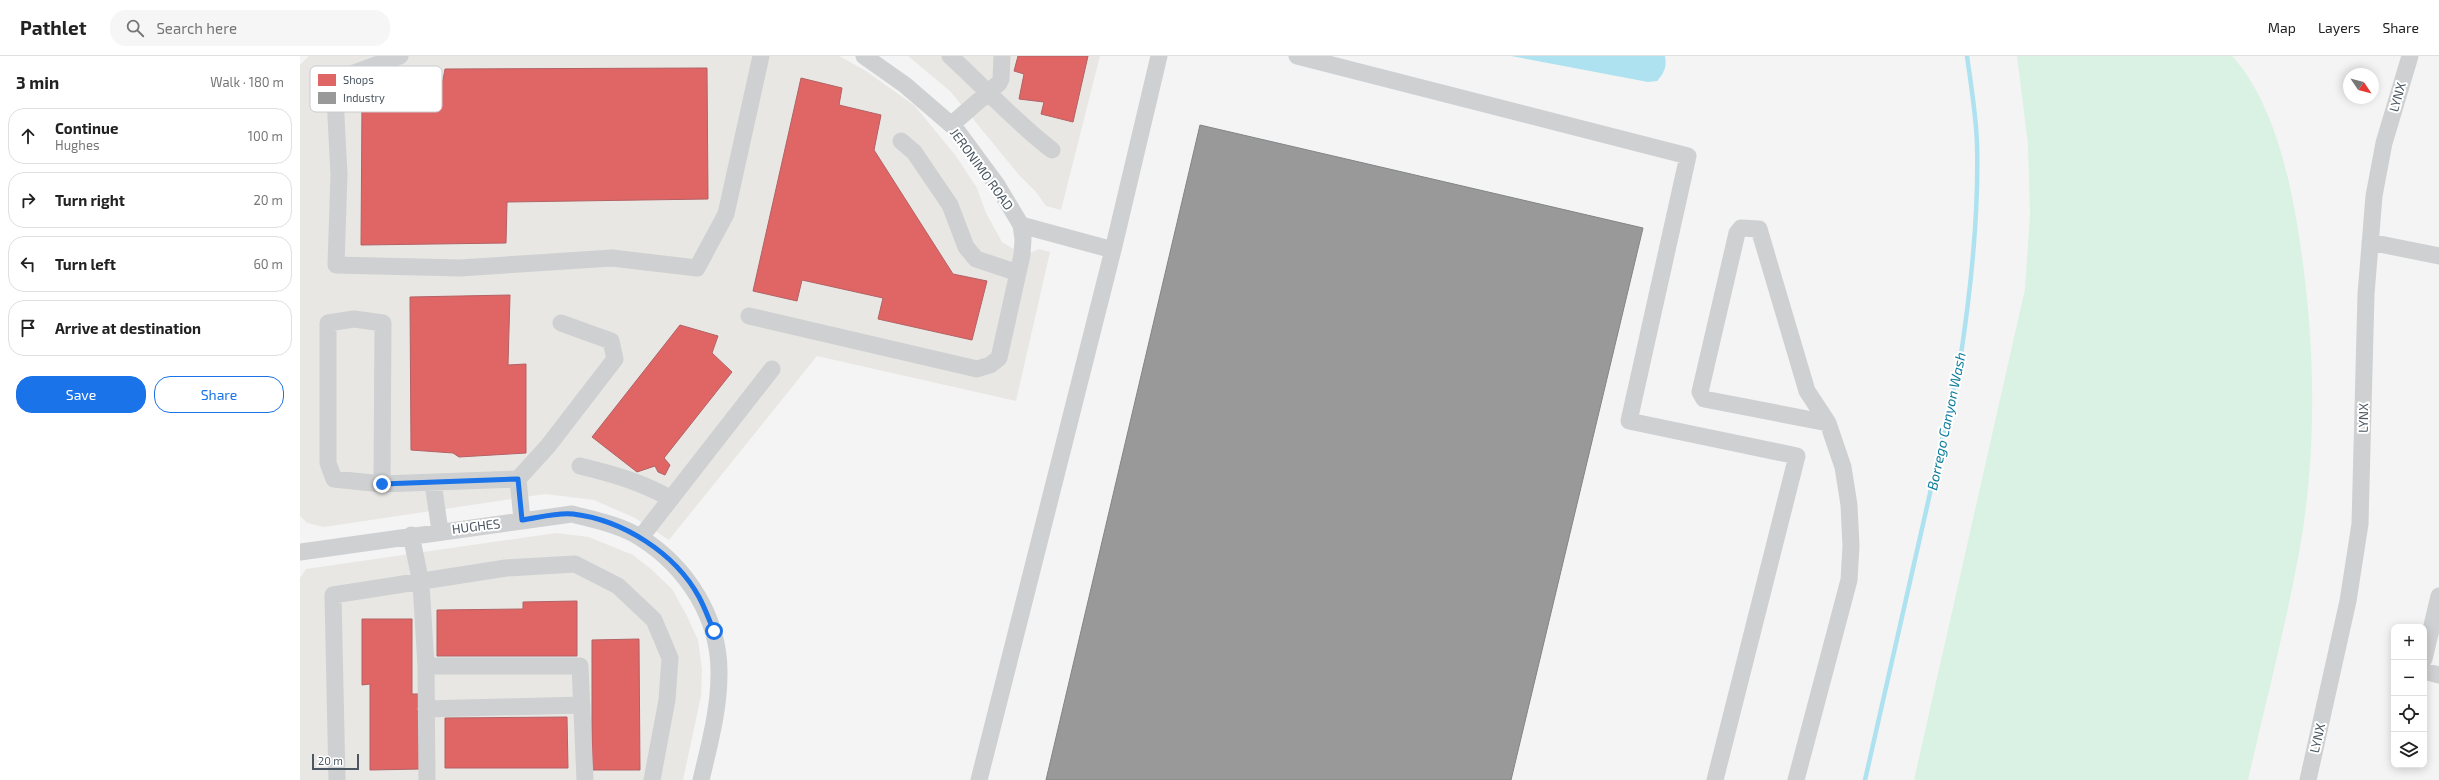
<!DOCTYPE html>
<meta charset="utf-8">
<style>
:root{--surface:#fff;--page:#f6f6f6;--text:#222;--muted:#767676;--line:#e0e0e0;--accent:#1a73e8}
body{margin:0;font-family:"Exo 2",sans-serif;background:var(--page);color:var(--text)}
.controls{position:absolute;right:12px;bottom:12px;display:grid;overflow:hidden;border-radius:8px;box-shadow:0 2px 10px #0003}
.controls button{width:36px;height:36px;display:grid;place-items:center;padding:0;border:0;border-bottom:1px solid var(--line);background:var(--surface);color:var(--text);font:20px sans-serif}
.compass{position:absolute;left:2043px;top:12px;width:36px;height:36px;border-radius:50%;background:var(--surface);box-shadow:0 2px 10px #0003;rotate:125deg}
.scale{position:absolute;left:12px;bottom:10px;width:47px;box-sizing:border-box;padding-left:4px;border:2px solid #4a5661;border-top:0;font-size:11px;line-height:14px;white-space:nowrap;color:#4a5661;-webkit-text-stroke:3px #fff;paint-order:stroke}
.stop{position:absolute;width:12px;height:12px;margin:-9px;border:3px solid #1a73e8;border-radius:50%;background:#fff}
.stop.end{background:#1a73e8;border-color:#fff;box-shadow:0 1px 4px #0008}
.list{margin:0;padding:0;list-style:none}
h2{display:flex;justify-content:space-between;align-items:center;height:52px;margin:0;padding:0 16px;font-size:17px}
h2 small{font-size:13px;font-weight:400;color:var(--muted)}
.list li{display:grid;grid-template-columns:26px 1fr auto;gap:12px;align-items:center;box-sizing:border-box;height:56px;margin:0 8px 8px;padding:0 8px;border:1px solid var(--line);border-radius:16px}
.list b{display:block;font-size:15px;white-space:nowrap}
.list p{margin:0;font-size:13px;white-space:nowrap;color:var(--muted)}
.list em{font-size:13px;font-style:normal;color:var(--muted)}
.actions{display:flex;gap:8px;padding:12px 16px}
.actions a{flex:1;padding:9px 0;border:1px solid var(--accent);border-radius:16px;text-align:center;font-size:14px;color:var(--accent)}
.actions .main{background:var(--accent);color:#fff}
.icon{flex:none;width:22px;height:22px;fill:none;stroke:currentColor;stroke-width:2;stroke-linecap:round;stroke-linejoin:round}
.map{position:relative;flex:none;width:2139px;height:724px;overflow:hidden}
header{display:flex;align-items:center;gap:24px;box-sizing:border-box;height:56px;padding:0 20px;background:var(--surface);border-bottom:1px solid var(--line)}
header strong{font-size:19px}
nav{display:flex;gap:22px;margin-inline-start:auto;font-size:14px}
.search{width:280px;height:36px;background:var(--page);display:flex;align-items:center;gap:10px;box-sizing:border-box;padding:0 14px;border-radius:16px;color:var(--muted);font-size:15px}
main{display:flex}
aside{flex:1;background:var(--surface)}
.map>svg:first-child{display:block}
.commercial{fill:#e8e7e3}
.green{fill:#d9f2e3}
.water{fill:#aee2f0}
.shops{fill:#e06666;stroke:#b36164}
.industry{fill:#999;stroke:#818588}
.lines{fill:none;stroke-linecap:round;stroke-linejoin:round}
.stream{stroke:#aee2f0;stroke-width:4.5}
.minor{stroke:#ced0d2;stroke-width:17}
.route{stroke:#1a73e8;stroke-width:5}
.labels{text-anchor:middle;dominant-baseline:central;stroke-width:4;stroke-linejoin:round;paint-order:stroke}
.street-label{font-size:13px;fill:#4a5661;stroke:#fff}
.water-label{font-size:14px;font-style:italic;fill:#0c7c9b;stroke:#fff}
.key{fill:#fff;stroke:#c9ccd0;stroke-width:1}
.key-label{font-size:11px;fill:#4a5661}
</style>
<header>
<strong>Pathlet</strong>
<div class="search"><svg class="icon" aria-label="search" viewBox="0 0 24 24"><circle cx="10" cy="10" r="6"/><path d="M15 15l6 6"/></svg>Search here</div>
<nav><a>Map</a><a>Layers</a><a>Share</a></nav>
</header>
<main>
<aside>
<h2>3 min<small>Walk · 180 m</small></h2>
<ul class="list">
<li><svg class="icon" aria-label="ahead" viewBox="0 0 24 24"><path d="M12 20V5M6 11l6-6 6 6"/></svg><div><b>Continue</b><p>Hughes</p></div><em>100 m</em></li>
<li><svg class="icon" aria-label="right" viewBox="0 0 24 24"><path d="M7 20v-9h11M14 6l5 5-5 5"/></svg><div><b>Turn right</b></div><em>20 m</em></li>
<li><svg class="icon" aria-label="left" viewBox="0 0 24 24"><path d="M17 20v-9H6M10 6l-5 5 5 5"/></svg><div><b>Turn left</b></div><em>60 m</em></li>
<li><svg class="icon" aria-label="arrive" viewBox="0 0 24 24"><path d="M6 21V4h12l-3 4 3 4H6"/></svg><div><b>Arrive at destination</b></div></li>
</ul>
<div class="actions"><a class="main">Save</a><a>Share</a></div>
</aside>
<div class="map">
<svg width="2139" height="724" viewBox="0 0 2139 724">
<rect width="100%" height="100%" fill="#f4f4f4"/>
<path class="commercial" d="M9,0H539L566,15L615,50L656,100L677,132L686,157L702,186L715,194L730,197L739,193L750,196L716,345L517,300L369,484L335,462L294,444L245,438L24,471L7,467L0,460V9Z
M608,0H800L761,154L746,150L736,136L719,119L650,35Z
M256,477L289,481L333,499L351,513L372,533L387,560L398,584L402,613L401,640L383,724H0V522L6,513Z"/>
<path class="green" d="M1717,0H1932C1969,40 1987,109 1996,162C2015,272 2019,387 1999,497C1985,573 1965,649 1948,724H1614L1725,233L1730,159L1728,88Z"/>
<path class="water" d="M1211,0H1365C1367,11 1364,17 1357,25L1348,26Z"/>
<path class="shops" d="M718,0H788L773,66L741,58L744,46L719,43L724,18L714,15Z
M407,12L408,143L207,146L206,187L61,189L62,48L104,47L143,24L145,13Z
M501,22L542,32L539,49L581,59L574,94L653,218L687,225L672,284L578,263L583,242L502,224L497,245L453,235Z
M210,239L208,309L226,308V397L159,401L153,397L111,394L110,241Z
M380,269L418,280L412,297L432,316L364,402L370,409L365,419L358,416L355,410L337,416L292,381Z
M277,545V600H137V554L223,553V546Z
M62,563H112V638H120L121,713L70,714V628L62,629Z
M339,583L340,714H292V584Z
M267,661L268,712H145V662Z"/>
<path class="industry" d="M900,69L1343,172L1211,724H746Z"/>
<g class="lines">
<path class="stream" d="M1565,724L1660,305C1671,233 1679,161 1677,88C1676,58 1671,29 1667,0"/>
<path class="minor" d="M100,0L38,23L35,41L39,119L36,209L160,212L312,202L397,212L426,158L461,0
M650,0C684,31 715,66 752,94
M997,0L1388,100L1329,365L1497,400L1415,724
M651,69L699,27L701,23L702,0
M601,85L614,96L650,149L666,191L676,203L718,217
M2070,186L2139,200
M813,194L859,0
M449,260L677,313L690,309L699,302L722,199L723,183L721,169L697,129L655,72L605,29L564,0
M280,410C313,418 342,426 371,443
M133,427L140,475
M82,428L83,267L54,263L28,267V407L34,423L82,428L218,423
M222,464L218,423L248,390L315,303L311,285L261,267
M111,479L121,527L126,610
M341,481L472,313
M0,496L272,458C295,464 321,469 341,482C388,512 420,563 419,619C419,654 409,690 401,724
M2124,603L2139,540
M2124,615L2139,619
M126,653L282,649
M37,724L33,539L206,512L275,508L318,530L354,564L370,602L367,644L352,724
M127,724L126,610H280L285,724
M679,724L813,194L721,169
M1496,724L1549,524L1551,490L1549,449L1543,411L1528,367L1507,335L1459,173L1441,172L1437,177L1400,336L1404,343L1528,367
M2008,724L2048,545L2060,468L2066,238L2074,140L2084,87L2110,0"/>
</g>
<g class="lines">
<path class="route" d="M82,428L218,423L222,464C237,462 258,456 273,458C323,464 375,497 399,541C405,552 409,564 414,575"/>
</g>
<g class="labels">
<g class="street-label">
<text transform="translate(2097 41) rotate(-74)">LYNX</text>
<text transform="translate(682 113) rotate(54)">JERONIMO ROAD</text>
<text transform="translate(2063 362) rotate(-89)">LYNX</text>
<text transform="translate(176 470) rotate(-7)">HUGHES</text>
<text transform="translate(2017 682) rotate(-77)">LYNX</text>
</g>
<g class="water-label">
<text transform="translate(1646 365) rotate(-78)">Borrego Canyon Wash</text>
</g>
</g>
<rect x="10" y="10" width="132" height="46" rx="6" class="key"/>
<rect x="18" y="18" width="18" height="12" fill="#e06666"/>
<rect x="18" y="36" width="18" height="12" fill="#999"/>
<g class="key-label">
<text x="43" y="28">Shops</text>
<text x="43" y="46">Industry</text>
</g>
</svg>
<div class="controls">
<button>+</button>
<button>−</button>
<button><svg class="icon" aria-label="locate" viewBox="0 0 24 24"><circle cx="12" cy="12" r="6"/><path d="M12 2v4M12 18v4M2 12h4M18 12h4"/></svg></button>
<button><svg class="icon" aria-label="layers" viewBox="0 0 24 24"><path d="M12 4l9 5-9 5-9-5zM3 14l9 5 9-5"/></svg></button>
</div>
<svg class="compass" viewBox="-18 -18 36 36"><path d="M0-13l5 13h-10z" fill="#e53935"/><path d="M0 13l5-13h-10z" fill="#767676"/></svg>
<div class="scale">20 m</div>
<div class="stop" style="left:414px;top:575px"></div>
<div class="stop end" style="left:82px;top:428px"></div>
</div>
</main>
